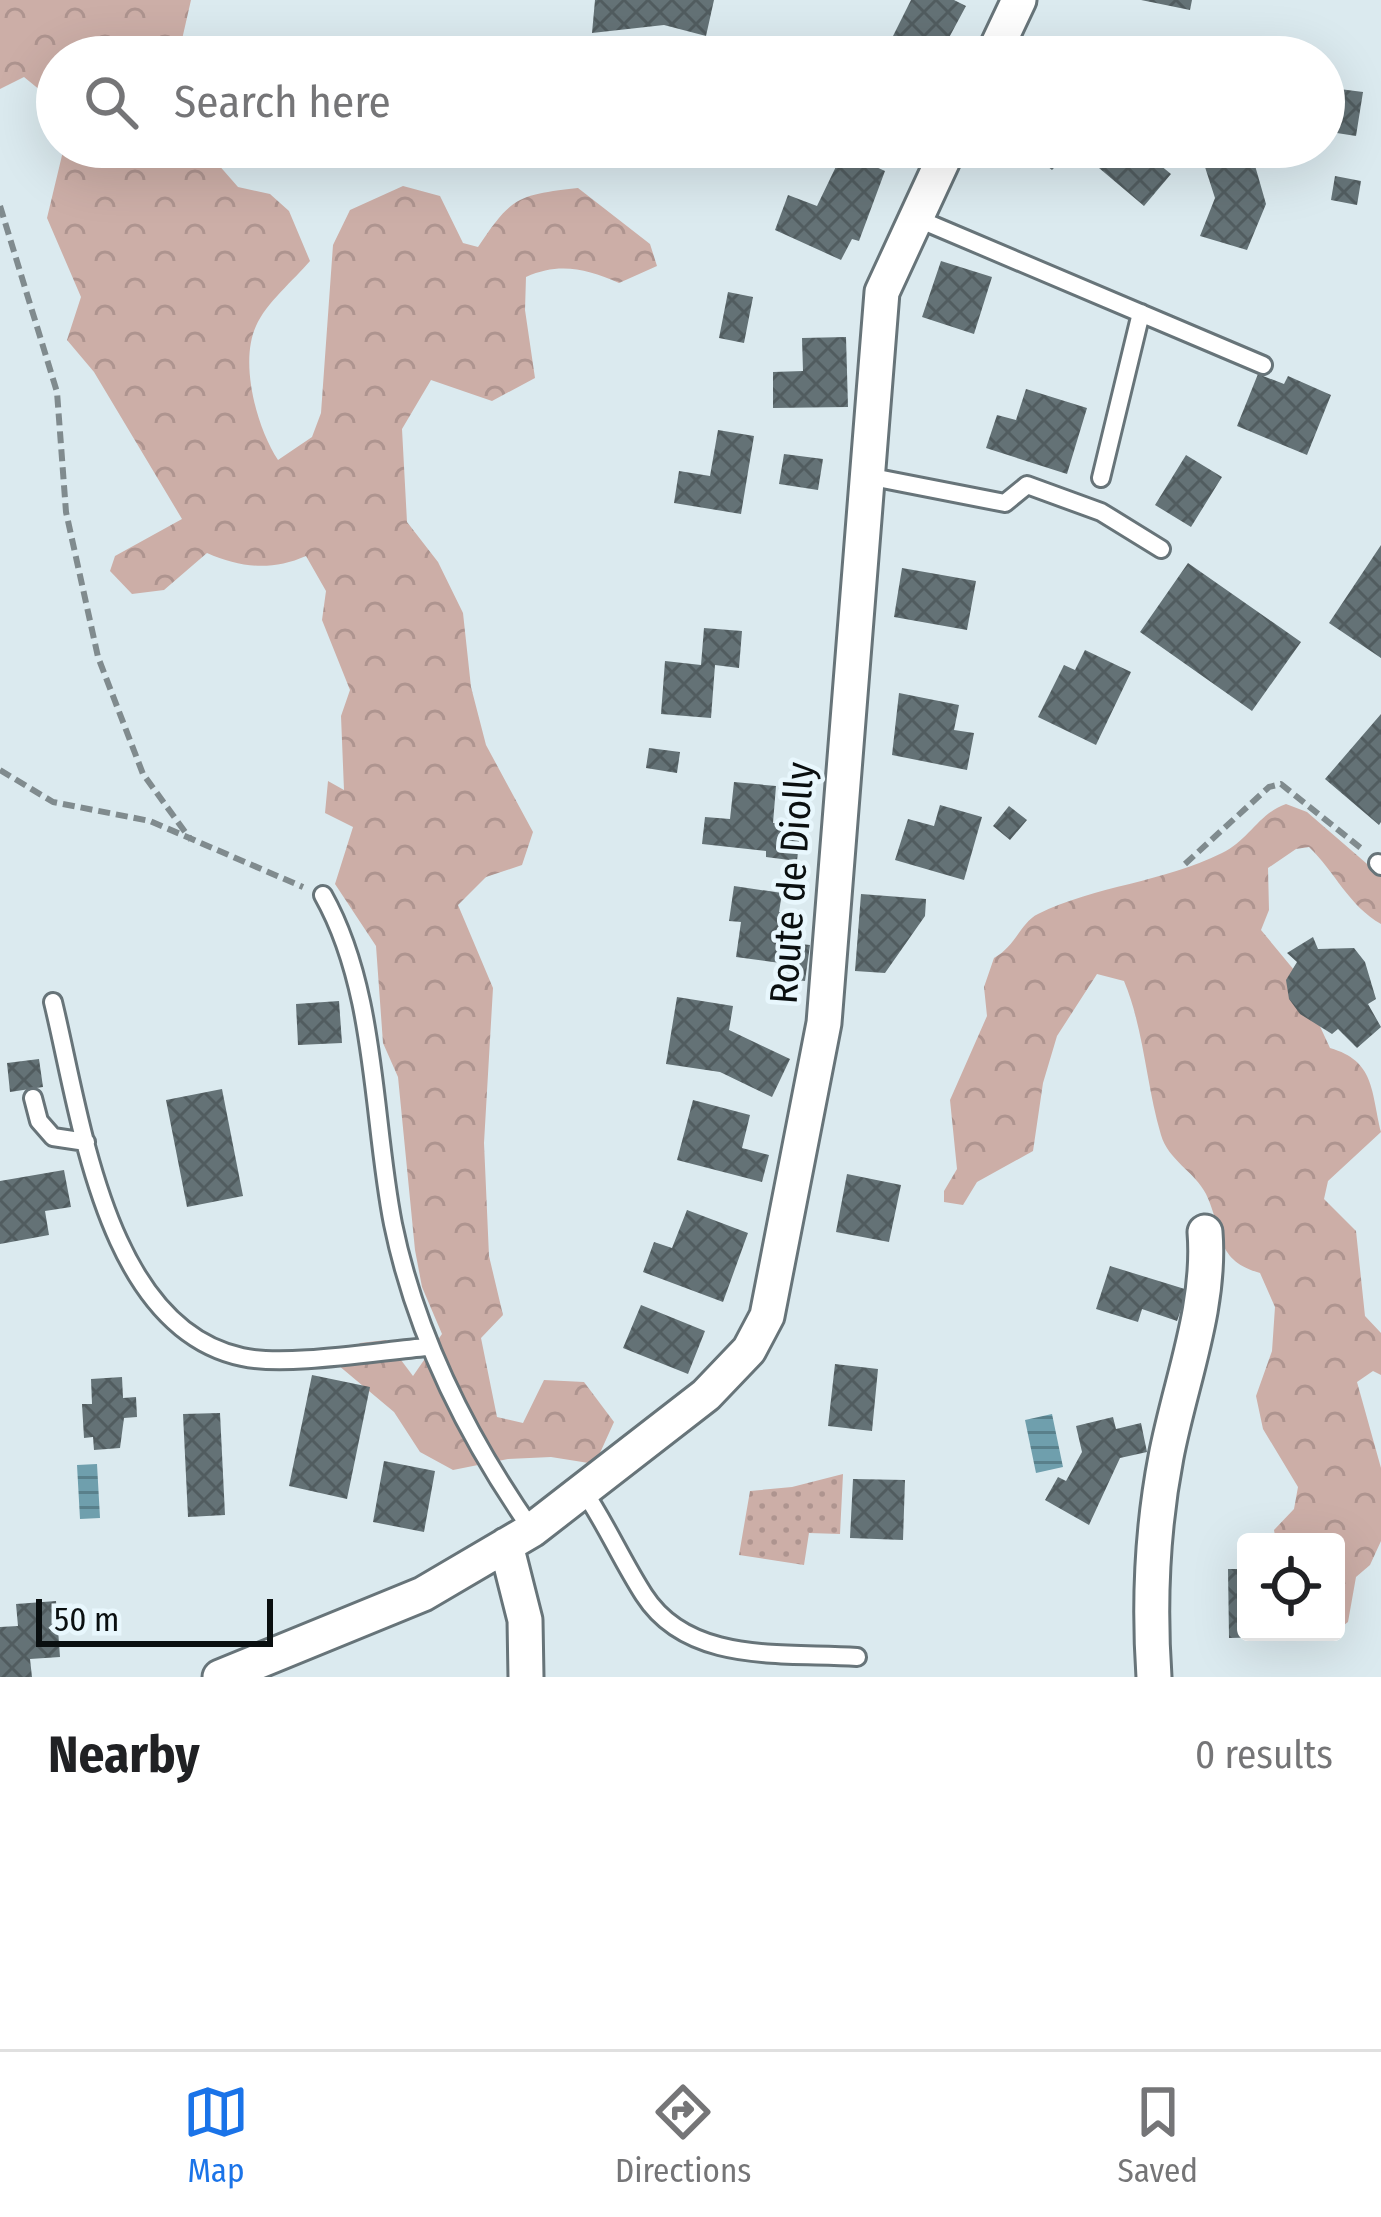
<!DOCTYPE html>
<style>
:root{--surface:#fff;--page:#f2f2f2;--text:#202124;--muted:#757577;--line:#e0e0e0;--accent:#1a73e8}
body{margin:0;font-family:"Fira Sans Condensed",sans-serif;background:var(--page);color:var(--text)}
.controls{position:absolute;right:36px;bottom:36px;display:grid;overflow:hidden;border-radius:12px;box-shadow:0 12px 48px #0002}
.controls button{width:108px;height:108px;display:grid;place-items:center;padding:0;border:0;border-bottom:3px solid var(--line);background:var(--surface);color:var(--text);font:60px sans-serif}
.scale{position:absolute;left:36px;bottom:30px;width:237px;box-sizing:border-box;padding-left:12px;border:6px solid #0a0f10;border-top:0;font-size:33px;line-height:42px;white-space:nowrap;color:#0a0f10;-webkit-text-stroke:9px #e8f7fd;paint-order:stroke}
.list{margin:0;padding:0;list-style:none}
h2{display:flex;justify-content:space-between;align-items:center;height:156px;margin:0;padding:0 48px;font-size:51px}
h2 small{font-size:39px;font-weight:400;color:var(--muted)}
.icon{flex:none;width:66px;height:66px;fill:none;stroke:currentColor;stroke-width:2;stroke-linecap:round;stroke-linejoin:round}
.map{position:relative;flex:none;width:1381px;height:1677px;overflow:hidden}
.search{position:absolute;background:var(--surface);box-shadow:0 12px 48px #0002;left:36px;right:36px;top:36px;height:132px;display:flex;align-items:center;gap:30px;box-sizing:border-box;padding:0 42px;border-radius:66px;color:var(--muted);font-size:45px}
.sheet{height:372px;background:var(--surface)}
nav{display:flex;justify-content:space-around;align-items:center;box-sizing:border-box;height:168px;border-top:3px solid var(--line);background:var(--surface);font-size:33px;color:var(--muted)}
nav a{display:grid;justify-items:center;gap:6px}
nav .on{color:var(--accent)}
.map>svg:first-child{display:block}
.forest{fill:url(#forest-crowns)}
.park{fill:url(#park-dots)}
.water{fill:url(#water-rules)}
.building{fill:url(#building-cross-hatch)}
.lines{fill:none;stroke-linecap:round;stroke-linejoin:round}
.lane-casing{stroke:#677479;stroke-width:22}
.street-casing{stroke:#677479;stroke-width:39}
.path{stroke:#808b8e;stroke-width:6;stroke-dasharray:12 6;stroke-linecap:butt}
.lane{stroke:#fff;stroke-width:16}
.street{stroke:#fff;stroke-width:33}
.labels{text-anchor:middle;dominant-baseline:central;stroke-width:9;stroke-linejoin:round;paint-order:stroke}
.street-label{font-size:39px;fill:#0a0f10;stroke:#e8f7fd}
</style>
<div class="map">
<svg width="1381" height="1677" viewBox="0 0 1381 1677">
<defs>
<pattern id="forest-crowns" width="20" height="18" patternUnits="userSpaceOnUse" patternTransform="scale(3)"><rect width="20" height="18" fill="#ccaea7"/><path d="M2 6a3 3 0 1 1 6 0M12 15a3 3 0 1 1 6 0" fill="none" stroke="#ae948f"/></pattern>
<pattern id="park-dots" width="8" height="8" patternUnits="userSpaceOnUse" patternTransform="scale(3)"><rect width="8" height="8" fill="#ccaea7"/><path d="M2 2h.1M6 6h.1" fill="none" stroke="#ae948f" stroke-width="1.8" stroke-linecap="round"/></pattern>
<pattern id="water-rules" width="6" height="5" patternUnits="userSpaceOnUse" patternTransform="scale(3)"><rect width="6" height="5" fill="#6f9fad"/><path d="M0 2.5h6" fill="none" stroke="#59808b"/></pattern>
<pattern id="building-cross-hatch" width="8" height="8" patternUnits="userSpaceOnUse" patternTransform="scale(3)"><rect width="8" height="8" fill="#647276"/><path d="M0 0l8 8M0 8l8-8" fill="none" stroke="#515c5f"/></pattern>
</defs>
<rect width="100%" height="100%" fill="#dbeaef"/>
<path class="forest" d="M0,0H191L178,57H57V104L24,77L0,89Z
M64,147H203L238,187L270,194L289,211L310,261C294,280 266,303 256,326C239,363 257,428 278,460L312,437L321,413L333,245L350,210L403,186L440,196L463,243L478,247C512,196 518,195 578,188L650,244L657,266L619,283C586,269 560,262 526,277L525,310L535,378L492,401L431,380L402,429L407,522L438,562L463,613L471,687L486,745L533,832L522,865L486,877L458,905L493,988L484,1143L489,1256L503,1315L481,1338L497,1417L523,1423L544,1380L584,1382L614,1422L595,1464L551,1457L508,1459L453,1470L420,1452L394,1412L338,1365L360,1343L386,1340L413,1376L442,1334L422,1287L415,1250L398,1077L383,1043L376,946L335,884L353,827L325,813L328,781L344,790L341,716L350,690L322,620L326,591L306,556C272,571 241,568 207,553L164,590L132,594L110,571L115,556L182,519L94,372L67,340L81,297L47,218Z
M1286,804L1307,812L1381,876V924C1349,906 1335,872 1309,847L1296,849L1268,868L1269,910L1261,930L1294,970L1330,1048C1375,1061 1371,1091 1381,1132L1328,1181L1324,1199L1356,1231L1365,1316L1381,1333V1375L1373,1371L1357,1382L1381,1468V1541L1370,1565L1356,1577L1348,1622L1336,1631V1542H1276L1274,1530L1294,1509L1298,1487L1263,1429L1256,1396L1272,1351L1275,1307L1260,1273C1214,1260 1224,1232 1206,1194C1195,1172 1168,1160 1161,1135C1146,1084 1144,1029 1124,981L1097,974L1057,1036L1043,1083L1033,1151L977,1182L963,1205L944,1202V1191L957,1169L950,1100L987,1016L984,987L994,958C1016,946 1021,922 1038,914C1097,885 1162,883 1222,853C1249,840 1259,813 1286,804Z"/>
<path class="park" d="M843,1474L840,1534L809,1533L804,1565L739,1555L750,1491L792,1487Z"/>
<path class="water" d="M1052,1414L1063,1467L1036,1473L1025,1420Z
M97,1464L100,1518L80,1519L77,1465Z"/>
<path class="building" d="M595,0H714L706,36L664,25L592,33Z
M911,0H954L966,6L944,47L955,53L953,57L884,54Z
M1141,0H1192L1190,10Z
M1324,87L1363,92L1356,136L1324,131Z
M1023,147H1073L1052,170Z
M1111,147H1138L1171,174L1144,206L1099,168Z
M1250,148L1266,204L1247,250L1200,236L1215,198L1204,164Z
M843,152L885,171L859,241L852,239L841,260L775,230L788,195L817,206Z
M1335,176L1361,181L1357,205L1331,200Z
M941,261L992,277L974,334L922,317Z
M728,292L753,297L744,343L719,338Z
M846,337L848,407L773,408V372L803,371L802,338Z
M1258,374L1284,384L1288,376L1331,395L1307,455L1237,426Z
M1026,389L1087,408L1067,474L986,448L997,415L1016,420Z
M718,430L754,436L741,514L674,503L679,471L710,476Z
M784,454L823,459L818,490L779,484Z
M1186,455L1222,477L1191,527L1155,505Z
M1381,545V658L1329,623Z
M1188,563L1301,642L1252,711L1140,632Z
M902,568L976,581L967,630L894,617Z
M704,628L742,631L739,668L715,665L711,718L661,714L665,661L701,665Z
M1085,650L1131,672L1096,745L1038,717L1064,665L1075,670Z
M899,693L959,705L954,730L974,733L967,770L892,755Z
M1381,714V822L1379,825L1325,779Z
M649,748L680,752L677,773L646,768Z
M734,782L776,786L773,823L801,825L797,861L766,857V851L702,844L705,817L730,819Z
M940,805L982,817L964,880L895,860L908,819L934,826Z
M1009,806L1027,820L1010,840L993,826Z
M734,886L782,893L779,912L788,913L783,942L810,945L805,981L778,978L780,963L736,957L741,922L729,921Z
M861,894L926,899L925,916L885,973L855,971Z
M1313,937L1318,949L1354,948L1365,962L1376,999L1368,1004L1381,1027L1357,1048L1338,1029L1332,1034L1300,1014L1289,999L1286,980L1297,962L1287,953Z
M677,997L733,1006L729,1030L790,1059L772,1097L720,1072L666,1064Z
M339,1001L342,1043L298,1045L296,1004Z
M39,1059L43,1087L10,1092L7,1063Z
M222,1089L243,1196L187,1207L166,1100Z
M693,1100L750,1115L742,1148L769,1155L762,1182L677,1160Z
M64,1170L71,1207L45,1211L49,1235L0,1244V1181Z
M847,1174L901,1185L889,1242L836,1232Z
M687,1210L748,1233L723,1302L643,1272L654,1242L672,1248Z
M1110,1266L1188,1290L1177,1321L1142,1309L1138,1322L1096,1309Z
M641,1305L705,1331L688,1374L623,1348Z
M835,1364L878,1369L872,1431L828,1426Z
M312,1375L370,1387L347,1499L289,1486Z
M122,1377L123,1398L136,1397L137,1417L124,1418L120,1448L94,1450L93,1437L84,1438L82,1404H92L91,1379Z
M220,1413L225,1515L188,1517L183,1414Z
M1113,1417L1116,1429L1141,1423L1147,1452L1120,1458L1089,1525L1045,1500L1058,1477L1066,1481L1082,1452L1076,1426Z
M384,1461L435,1471L424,1532L373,1522Z
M853,1479L905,1480L903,1540L850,1538Z
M1228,1569H1246V1632H1276V1637L1229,1638Z
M56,1601L60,1657L30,1659L32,1677H0V1627L18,1626L16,1604Z"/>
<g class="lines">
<defs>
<path id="lane" d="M916,218L1263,365
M867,476L1005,503L1027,485L1101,512L1161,549
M1101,478L1141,313
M1378,863L1381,866
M323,895C377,991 372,1117 393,1224C416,1336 467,1437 532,1530
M53,1002C81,1116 105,1328 242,1357C286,1367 379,1351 427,1347
M33,1098L39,1121L53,1137L86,1142
M583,1490C606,1524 622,1561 644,1595C689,1665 784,1652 857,1657"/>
<path id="street" d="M992,57L1019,0
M506,1545L525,1620L526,1677
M220,1677L423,1594L532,1530L706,1395L749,1350L767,1316L824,1023L882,292L949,147
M1154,1677C1149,1604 1152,1530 1166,1457C1180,1383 1211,1308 1205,1232"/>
</defs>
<use href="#lane" class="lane-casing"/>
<use href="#street" class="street-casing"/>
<path class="path" d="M0,206L57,392L66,512L98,657L143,774L191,840
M0,770L53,802L150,821L303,887
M1185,864L1269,787L1281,784L1362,849"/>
<use href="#lane" class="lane"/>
<use href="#street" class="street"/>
</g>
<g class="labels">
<g class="street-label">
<text transform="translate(792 883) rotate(-86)">Route de Diolly</text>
</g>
</g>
</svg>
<div class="controls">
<button><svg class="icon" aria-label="locate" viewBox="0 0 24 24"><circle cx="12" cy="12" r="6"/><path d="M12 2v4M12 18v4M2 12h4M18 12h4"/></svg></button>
</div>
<div class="scale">50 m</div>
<div class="search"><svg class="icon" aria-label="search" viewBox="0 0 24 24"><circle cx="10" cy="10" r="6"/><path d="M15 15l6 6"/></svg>Search here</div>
</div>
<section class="sheet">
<h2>Nearby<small>0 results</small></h2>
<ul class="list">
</ul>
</section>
<nav>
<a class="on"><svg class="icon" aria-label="map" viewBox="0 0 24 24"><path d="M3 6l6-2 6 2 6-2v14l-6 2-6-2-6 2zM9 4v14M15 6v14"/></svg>Map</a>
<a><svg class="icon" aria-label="directions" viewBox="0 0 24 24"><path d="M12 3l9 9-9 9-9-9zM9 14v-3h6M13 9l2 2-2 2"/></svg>Directions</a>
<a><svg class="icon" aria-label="saved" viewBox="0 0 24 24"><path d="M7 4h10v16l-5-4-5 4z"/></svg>Saved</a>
</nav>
